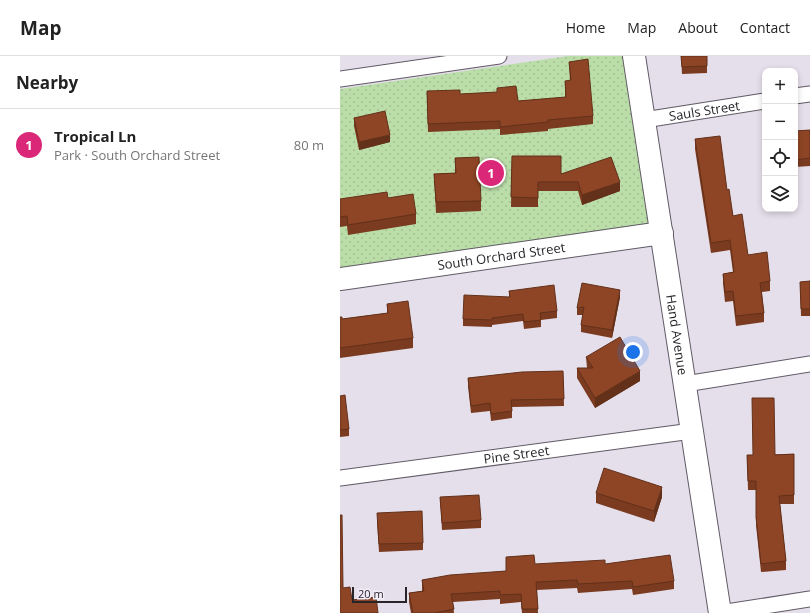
<!DOCTYPE html>
<meta charset="utf-8">
<style>
:root{--surface:#fff;--page:#f2f2f2;--text:#222;--muted:#767676;--line:#e0e0e0;--accent:#db2777}
body{margin:0;font-family:"Open Sans",sans-serif;background:var(--page);color:var(--text)}
.controls{position:absolute;right:12px;top:12px;display:grid;overflow:hidden;border-radius:8px;box-shadow:0 2px 6px #0003}
.controls button{width:36px;height:36px;display:grid;place-items:center;padding:0;border:0;border-bottom:1px solid var(--line);background:var(--surface);color:var(--text);font:20px sans-serif}
.scale{position:absolute;left:12px;bottom:10px;width:55px;box-sizing:border-box;padding-left:4px;border:2px solid #28252a;border-top:0;font-size:11px;line-height:14px;white-space:nowrap;color:#28252a;-webkit-text-stroke:3px #f3edf9;paint-order:stroke}
.you{position:absolute;left:293px;top:296px;width:14px;height:14px;margin:-10px;border:3px solid #fff;border-radius:50%;background:#1a73e8;box-shadow:0 0 0 6px #1a73e833}
.badge{display:grid;place-items:center;width:26px;height:26px;border-radius:50%;background:var(--accent);color:#fff;font-size:13px;font-weight:700}
.pin{position:absolute;translate:-50% -50%;border:2px solid #fff;box-shadow:0 1px 4px #0006}
.list{margin:0;padding:0;list-style:none}
h2{display:flex;justify-content:space-between;align-items:center;height:52px;margin:0;padding:0 16px;font-size:17px}
h2 small{font-size:13px;font-weight:400;color:var(--muted)}
.list li{display:grid;grid-template-columns:26px 1fr auto;gap:12px;align-items:center;box-sizing:border-box;height:72px;padding:0 16px;border-top:1px solid var(--line)}
.list b{display:block;font-size:15px;white-space:nowrap}
.list p{margin:0;font-size:13px;white-space:nowrap;color:var(--muted)}
.list em{font-size:13px;font-style:normal;color:var(--muted)}
.icon{flex:none;width:22px;height:22px;fill:none;stroke:currentColor;stroke-width:2;stroke-linecap:round;stroke-linejoin:round}
.map{position:relative;flex:none;width:470px;height:557px;overflow:hidden}
header{display:flex;align-items:center;gap:24px;box-sizing:border-box;height:56px;padding:0 20px;background:var(--surface);border-bottom:1px solid var(--line)}
header strong{font-size:19px}
nav{display:flex;gap:22px;margin-inline-start:auto;font-size:14px}
main{display:flex}
aside{flex:1;background:var(--surface)}
.map>svg:first-child{display:block}
.park{fill:url(#park-dots)}
.lines{fill:none;stroke-linecap:round;stroke-linejoin:round}
.street-casing{stroke:#605a65;stroke-width:17}
.secondary-casing{stroke:#605a65;stroke-width:24}
.street{stroke:#fff;stroke-width:15}
.secondary{stroke:#fff;stroke-width:22}
.wall{fill:#7a3b20}
.shaded-wall{fill:#63301a}
.building{fill:#8e4525;stroke:#63301a}
.labels{text-anchor:middle;dominant-baseline:central;stroke-width:4;stroke-linejoin:round;paint-order:stroke}
.street-label{font-size:13px;fill:#28252a;stroke:#f3edf9}
</style>
<header>
<strong>Map</strong>
<nav><a>Home</a><a>Map</a><a>About</a><a>Contact</a></nav>
</header>
<main>
<aside>
<h2>Nearby<small></small></h2>
<ul class="list">
<li><span class="badge">1</span><div><b>Tropical Ln</b><p>Park · South Orchard Street</p></div><em>80 m</em></li>
</ul>
</aside>
<div class="map">
<svg width="470" height="557" viewBox="0 0 470 557">
<defs>
<pattern id="park-dots" width="8" height="8" patternUnits="userSpaceOnUse"><rect width="8" height="8" fill="#bbdea9"/><path d="M2 2h.1M6 6h.1" fill="none" stroke="#a1be92" stroke-width="1.8" stroke-linecap="round"/></pattern>
</defs>
<rect width="100%" height="100%" fill="#e5dfeb"/>
<path class="park" d="M228,0H284L291,56L310,169L0,213V33Z"/>
<g class="lines">
<defs>
<g id="street">
<path d="M0,23L159,0"/>
<path d="M455,40L470,38"/>
<path id="s1" d="M304,64L425,45"/>
<path d="M345,328L470,308"/>
<path id="s2" d="M0,422L352,375"/>
<path d="M380,557L470,543"/>
</g>
<g id="secondary">
<path id="s3" d="M294,0L380,557"/>
<path id="s4" d="M0,223L322,177"/>
</g>
</defs>
<use href="#street" class="street-casing"/>
<use href="#secondary" class="secondary-casing"/>
<use href="#street" class="street"/>
<use href="#secondary" class="secondary"/>
</g>
<path class="wall" d="M341,0H367V17L342,18Z
M229,6L253,60V68L208,73V75L160,79V73L88,76L87,35L120,38L157,37V32L178,45L225,41V25H230Z
M14,62L50,86L19,94L14,70Z
M470,74V110L455,111V75Z
M355,83L387,134L393,160L408,199L430,225V235L422,236L424,257V266L396,270L393,245L385,246L383,227V218L393,216L390,194L371,197L355,93Z
M172,100L221,118L280,135L242,149L238,135H198V151H171Z
M115,102L141,145V155L96,157L94,118L115,117Z
M48,142L76,158V168L8,179L7,170L0,171V143Z
M470,225V260H461L460,226Z
M169,235L217,255V262L201,264V271L184,273L183,265L152,269V271L123,270V263L169,241Z
M280,241L272,282L241,276V269L243,259H237V252Z
M47,248L73,282V292L0,302V261L2,263L47,257Z
M246,301L300,325L255,352L237,322V312H247Z
M223,315L224,350L172,351V362L151,365L150,355L131,357L128,330V322Z
M0,340L9,373V380L0,381Z
M454,398V448H440L446,505V514L421,516L416,469V434H408L407,399Z
M256,437L322,441L314,466L256,447Z
M100,441L141,464V472L102,474Z
M37,465L83,487V494L39,496Z
M166,501L195,508H265L334,525V533L293,539L292,533L238,537L237,532L197,534L198,557H182L181,546L160,548V543L113,546L114,557H71L69,546V537L82,535V524L166,515Z"/>
<path class="shaded-wall" d="M50,79V86L19,94V86Z
M280,126V135L242,149V139Z
M280,234V241L272,282V274Z
M300,315V325L255,352V342Z
M322,431V441L314,466V455Z"/>
<path class="building" d="M341,0H367V10L342,11Z
M248,3L253,60L208,64V66L160,71V65L88,68L87,35L120,34V38L157,36V32L176,30L178,45L226,41L225,25L231,24L229,6Z
M45,55L50,79L19,86L14,62Z
M470,74V102L455,104V75Z
M380,80L387,134L389,133L393,160L402,158L408,199L427,196L430,225L420,227L424,257L396,260L393,235L385,236L383,218L394,216L390,184L371,187L355,83Z
M172,100H221V118L271,101L280,126L242,139L238,126H198V142L171,141Z
M139,101L141,145L96,146L94,118L116,117L115,102Z
M47,136L48,142L73,138L76,158L8,169L7,160L0,161V143Z
M470,225V253H461L460,226Z
M242,227L280,234L272,274L241,269L244,251L237,252Z
M214,229L217,255L200,257L201,264L184,266L183,258L152,262V264L123,263L124,239L170,241L169,235Z
M68,245L73,282L0,292V261H2V263L48,257L47,248Z
M280,281L300,315L255,342L237,312H253L246,301Z
M223,315L224,343L171,344L172,355L151,358L150,347L131,350L128,322L182,316Z
M5,339L9,373L0,374V340Z
M412,342H434L435,399L454,398V439L439,440L446,505L421,508L416,461V425H408L407,399H413Z
M264,412L322,431L314,455L256,437Z
M139,439L141,464L102,467L100,441Z
M82,455L83,487L39,488L37,457Z
M0,459H2L3,532L10,531L12,544L36,541L38,557H0Z
M194,499L195,508L265,504V508L330,499L334,525L293,531L292,525L238,528L237,524L196,526L198,553H182L181,538L160,539V535L111,538L114,553L94,557H73L69,537L84,535L82,524L110,519L166,515V501Z"/>
<g class="labels">
<g class="street-label">
<text stroke="none"><textPath href="#s1" startOffset="61">Sauls Street</textPath></text>
<text stroke="none"><textPath href="#s4" startOffset="163">South Orchard Street</textPath></text>
<text stroke="none"><textPath href="#s3" startOffset="282">Hand Avenue</textPath></text>
<text stroke="none"><textPath href="#s2" startOffset="178">Pine Street</textPath></text>
</g>
</g>
</svg>
<div class="controls">
<button>+</button>
<button>−</button>
<button><svg class="icon" aria-label="locate" viewBox="0 0 24 24"><circle cx="12" cy="12" r="6"/><path d="M12 2v4M12 18v4M2 12h4M18 12h4"/></svg></button>
<button><svg class="icon" aria-label="layers" viewBox="0 0 24 24"><path d="M12 4l9 5-9 5-9-5zM3 14l9 5 9-5"/></svg></button>
</div>
<div class="scale">20 m</div>
<div class="you"></div>
<div class="pin badge" style="left:151px;top:117px">1</div>
</div>
</main>
